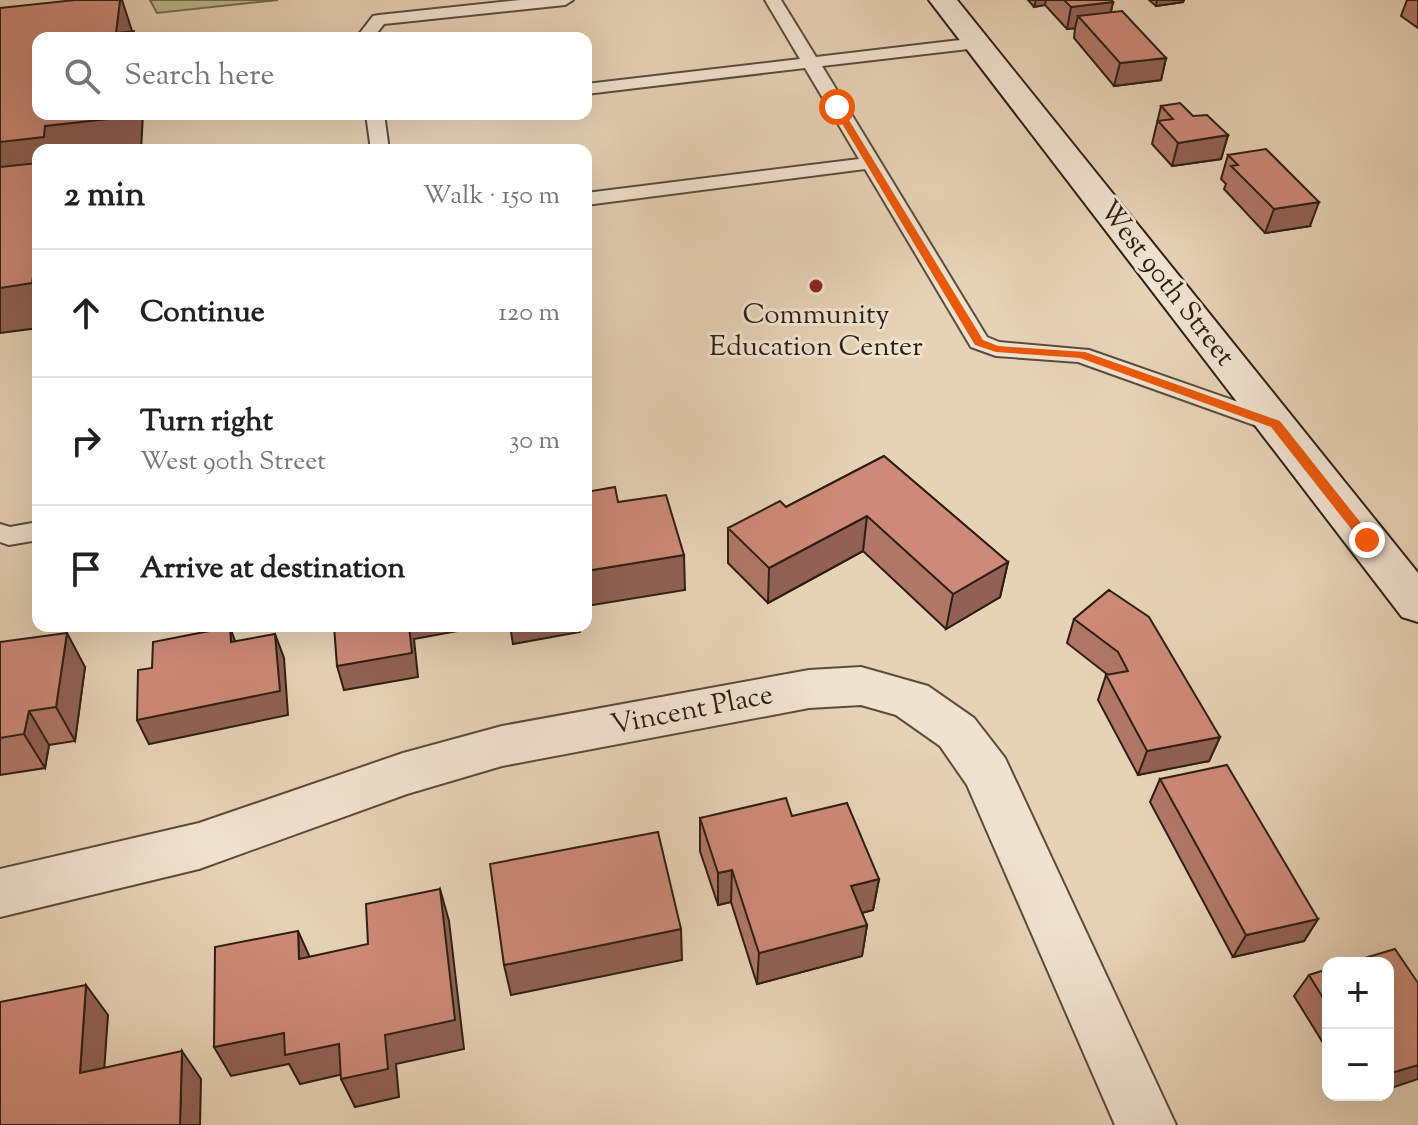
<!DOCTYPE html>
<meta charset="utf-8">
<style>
:root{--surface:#fff;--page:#f2f2f2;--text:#222;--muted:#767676;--line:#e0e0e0}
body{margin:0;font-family:"Sorts Mill Goudy",serif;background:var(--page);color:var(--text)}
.controls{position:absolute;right:24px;bottom:24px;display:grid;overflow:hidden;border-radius:16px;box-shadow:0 8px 32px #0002}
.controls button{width:72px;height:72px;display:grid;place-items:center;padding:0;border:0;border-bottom:2px solid var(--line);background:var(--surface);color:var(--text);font:40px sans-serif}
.stop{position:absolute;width:24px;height:24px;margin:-18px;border:6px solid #ea580c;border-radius:50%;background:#fff}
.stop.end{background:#ea580c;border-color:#fff;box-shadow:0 2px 8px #0008}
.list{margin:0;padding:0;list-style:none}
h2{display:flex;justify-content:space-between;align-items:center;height:104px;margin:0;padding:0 32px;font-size:34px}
h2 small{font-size:26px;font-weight:400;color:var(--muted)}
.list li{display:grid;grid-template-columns:52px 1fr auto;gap:24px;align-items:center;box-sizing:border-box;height:128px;padding:0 32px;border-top:2px solid var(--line)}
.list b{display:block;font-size:30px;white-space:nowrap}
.list p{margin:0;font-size:26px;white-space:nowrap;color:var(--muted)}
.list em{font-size:26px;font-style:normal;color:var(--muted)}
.icon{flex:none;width:44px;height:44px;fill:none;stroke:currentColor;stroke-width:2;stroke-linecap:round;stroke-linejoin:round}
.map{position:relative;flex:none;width:1418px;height:1125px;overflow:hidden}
.search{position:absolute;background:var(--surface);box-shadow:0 8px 32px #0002;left:32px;top:32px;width:560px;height:88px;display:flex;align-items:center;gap:20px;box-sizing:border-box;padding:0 28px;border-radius:16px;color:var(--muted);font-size:30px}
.panel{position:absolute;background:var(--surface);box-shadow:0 8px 32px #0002;left:32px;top:144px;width:560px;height:488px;border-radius:16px}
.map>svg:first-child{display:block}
.green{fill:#b8bb8c;stroke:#736d4f;stroke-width:2}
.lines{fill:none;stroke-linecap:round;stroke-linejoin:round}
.lane-casing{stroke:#5c4c3b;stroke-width:4}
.street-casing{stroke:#5c4c3b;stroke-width:4}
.secondary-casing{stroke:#2e1f12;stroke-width:4}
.lane{fill:#efe2cf;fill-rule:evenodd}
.street{fill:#efe2cf;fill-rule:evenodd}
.secondary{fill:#efe2cf;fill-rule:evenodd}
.wall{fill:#b07767;stroke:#2e1f12;stroke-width:2}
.shaded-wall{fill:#906154;stroke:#2e1f12;stroke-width:2}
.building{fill:#cd8a78;stroke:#2e1f12;stroke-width:2}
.route{fill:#ea580c}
.poi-dot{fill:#8f2418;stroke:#efe2cf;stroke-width:3}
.labels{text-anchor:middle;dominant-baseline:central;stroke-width:6;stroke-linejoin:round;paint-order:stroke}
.street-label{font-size:28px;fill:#2e1f12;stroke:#efe2cf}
.poi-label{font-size:28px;fill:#2e1f12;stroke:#efe2cf}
</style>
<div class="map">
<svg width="1418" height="1125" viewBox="0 0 1418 1125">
<rect width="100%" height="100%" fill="#e6d2b5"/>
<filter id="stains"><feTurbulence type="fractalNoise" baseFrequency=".0025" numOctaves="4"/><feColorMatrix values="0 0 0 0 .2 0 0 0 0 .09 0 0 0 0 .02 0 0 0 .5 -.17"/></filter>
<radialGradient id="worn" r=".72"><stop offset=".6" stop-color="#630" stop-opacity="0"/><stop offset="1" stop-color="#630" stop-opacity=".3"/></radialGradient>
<path class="green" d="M150,0H278L157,13Z"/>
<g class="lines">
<defs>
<path id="lane" d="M520,0H573L565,5L384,24L373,38H356L373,16L379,15Z
M765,0H781L816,57L977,38L985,43L977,48L822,66L987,337L999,342L1089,350L1284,418L1288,424L1284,430H1268L1078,362L996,356L971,347L865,169L586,205V193L859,159L805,68L586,94V84L800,59Z
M366,114H384L389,150H371Z
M38,522V540L9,545L0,542V524L10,527Z"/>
<path id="street" d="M861,667L928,686L974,718L1005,758L1176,1125H1115L967,785L940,746L896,715L861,705L809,708L502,766L407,794L199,869L0,917V869L199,823L403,753L502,726L809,670Z"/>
<path id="secondary" d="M929,0H957L1418,573V622L1402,617Z"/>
</defs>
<use href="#lane" class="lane-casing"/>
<use href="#street" class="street-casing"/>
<use href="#secondary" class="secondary-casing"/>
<use href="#lane" class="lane"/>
<use href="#street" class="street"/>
<use href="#secondary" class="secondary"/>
</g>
<path class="wall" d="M1028,0H1111L1113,2L1111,12L1166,58L1161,80L1114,86L1074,38L1075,28L1067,29L1045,5L1034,7Z
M1149,0H1184L1183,2L1156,6Z
M1407,0H1418V28L1401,16Z
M1161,106L1193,116L1228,135L1221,159L1172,166L1152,144Z
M1228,155L1310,226L1265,233L1224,189L1226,184L1221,179Z
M884,456L1008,562L1000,597L946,629L863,551L768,603L728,563V528L786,507Z
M1109,590L1220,737L1209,761L1138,775L1098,700L1106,675H1108L1067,643L1074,619Z
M0,642L85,667L75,741L49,745L45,768L0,775Z
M1160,779L1318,919L1304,941L1233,957L1150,802Z
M700,818L879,879L873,910L862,913L867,925L862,956L757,984L731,902L718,905L700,851Z
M1328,969V1051L1294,996L1309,975Z"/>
<path class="shaded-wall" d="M120,0H122L133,34L116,33Z
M1036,0H1046L1045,5L1034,7Z
M1157,0H1184L1183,2L1156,6Z
M1113,2L1108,24L1078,16L1075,28L1067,29L1071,7Z
M1166,58L1161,80L1114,86L1120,63Z
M127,114H143L141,150H38V181L0,198V142L45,126Z
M1228,135L1221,159L1172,166L1178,143Z
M1319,202L1310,226L1265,233L1274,209Z
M38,246V328L0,333V288Z
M867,516L863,551L768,603L769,568Z
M684,555L685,590L586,606V571Z
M1008,562L1000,597L946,629L953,594Z
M409,626H469V629L414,639L418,677L344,690L337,666Z
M510,626H580V632L513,644Z
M230,627L239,652L231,642Z
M67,633L85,667L75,741L56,707Z
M275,634L284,658L288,715L149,744L137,720Z
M29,711L49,745L45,768L24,734Z
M1220,737L1209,761L1138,775L1147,751Z
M732,870L731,902L718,905V873Z
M879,879L873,910L846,917L851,886Z
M440,889L449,921L464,1049L396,1064L399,1097L355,1107L341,1079L385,1035Z
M1318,919L1304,941L1233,957L1246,935Z
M867,925L862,956L757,984L759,953Z
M681,929L682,960L511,995L504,965Z
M298,931L312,962L299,959Z
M86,985L108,1015L102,1101L80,1073Z
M284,1033L339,1044L352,1072L300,1084L289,1064L231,1076L214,1047Z
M182,1051L201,1079L200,1125H180Z
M1418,1065V1079L1388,1089V1074Z"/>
<path class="building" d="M75,0H120L116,33L134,31V38H38V114H127L126,117L45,126L44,137L0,142V8Z
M1064,0H1111L1113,2L1071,7Z
M1122,11L1166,58L1120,63L1078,16Z
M1180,103L1193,116L1207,115L1228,135L1178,143L1158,121L1173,119L1161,106Z
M1266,149L1319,202L1274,209L1231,166L1238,165L1228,155Z
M38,163V246L32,283L0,288V167Z
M884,456L1008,562L953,594L867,516L769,568L728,528L780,501L786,507Z
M615,487L618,502L666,495L684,555L586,571V492Z
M1109,590L1149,617L1220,737L1147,751L1106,675L1128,671L1118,652L1074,619Z
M334,626H409L412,653L337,666Z
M230,627L231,642L275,634L280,691L137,720L138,670L152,668L153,642Z
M67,633L56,707L29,711L24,734L0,738V642Z
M1227,765L1318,919L1246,935L1160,779Z
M786,798L792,816L847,803L879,879L851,886L867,925L759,953L732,870L718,873L700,818Z
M658,832L681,929L504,965L490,864Z
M440,889L455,1020L385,1035L388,1069L341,1079L339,1044L285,1055L284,1033L214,1047L215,947L298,931L299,959L368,944L366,904Z
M1395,949L1418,983V1065L1388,1074V963H1348Z
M1328,969V1006L1309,975Z
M86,985L80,1073L182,1051L180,1125H0V1002Z"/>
<path class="route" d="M837,104L841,107L983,340L998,346L1085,352L1280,421L1372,537V544H1363L1271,427L1080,358L996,352L975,345L832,107Z"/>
<circle class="poi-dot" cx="816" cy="286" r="8"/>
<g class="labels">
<g class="street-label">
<text transform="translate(1166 284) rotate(52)">West 90th Street</text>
<text transform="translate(692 711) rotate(-11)">Vincent Place</text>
</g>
<g class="poi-label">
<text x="816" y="316">Community<tspan x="816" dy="32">Education Center</tspan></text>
</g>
</g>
<rect width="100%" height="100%" filter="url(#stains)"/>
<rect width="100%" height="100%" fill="url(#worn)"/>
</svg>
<div class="controls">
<button>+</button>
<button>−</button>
</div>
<div class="stop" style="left:837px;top:107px"></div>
<div class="stop end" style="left:1367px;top:540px"></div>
<div class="search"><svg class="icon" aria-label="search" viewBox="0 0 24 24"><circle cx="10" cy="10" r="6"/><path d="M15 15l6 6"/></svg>Search here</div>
<section class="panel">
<h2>2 min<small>Walk · 150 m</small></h2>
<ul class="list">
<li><svg class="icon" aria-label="ahead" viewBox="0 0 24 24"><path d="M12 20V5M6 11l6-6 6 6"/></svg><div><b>Continue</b></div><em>120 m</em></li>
<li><svg class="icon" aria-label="right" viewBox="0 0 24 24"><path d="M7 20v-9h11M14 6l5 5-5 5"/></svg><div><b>Turn right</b><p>West 90th Street</p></div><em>30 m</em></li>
<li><svg class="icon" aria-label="arrive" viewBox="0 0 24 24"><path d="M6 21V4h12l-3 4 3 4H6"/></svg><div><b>Arrive at destination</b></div></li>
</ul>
</section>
</div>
